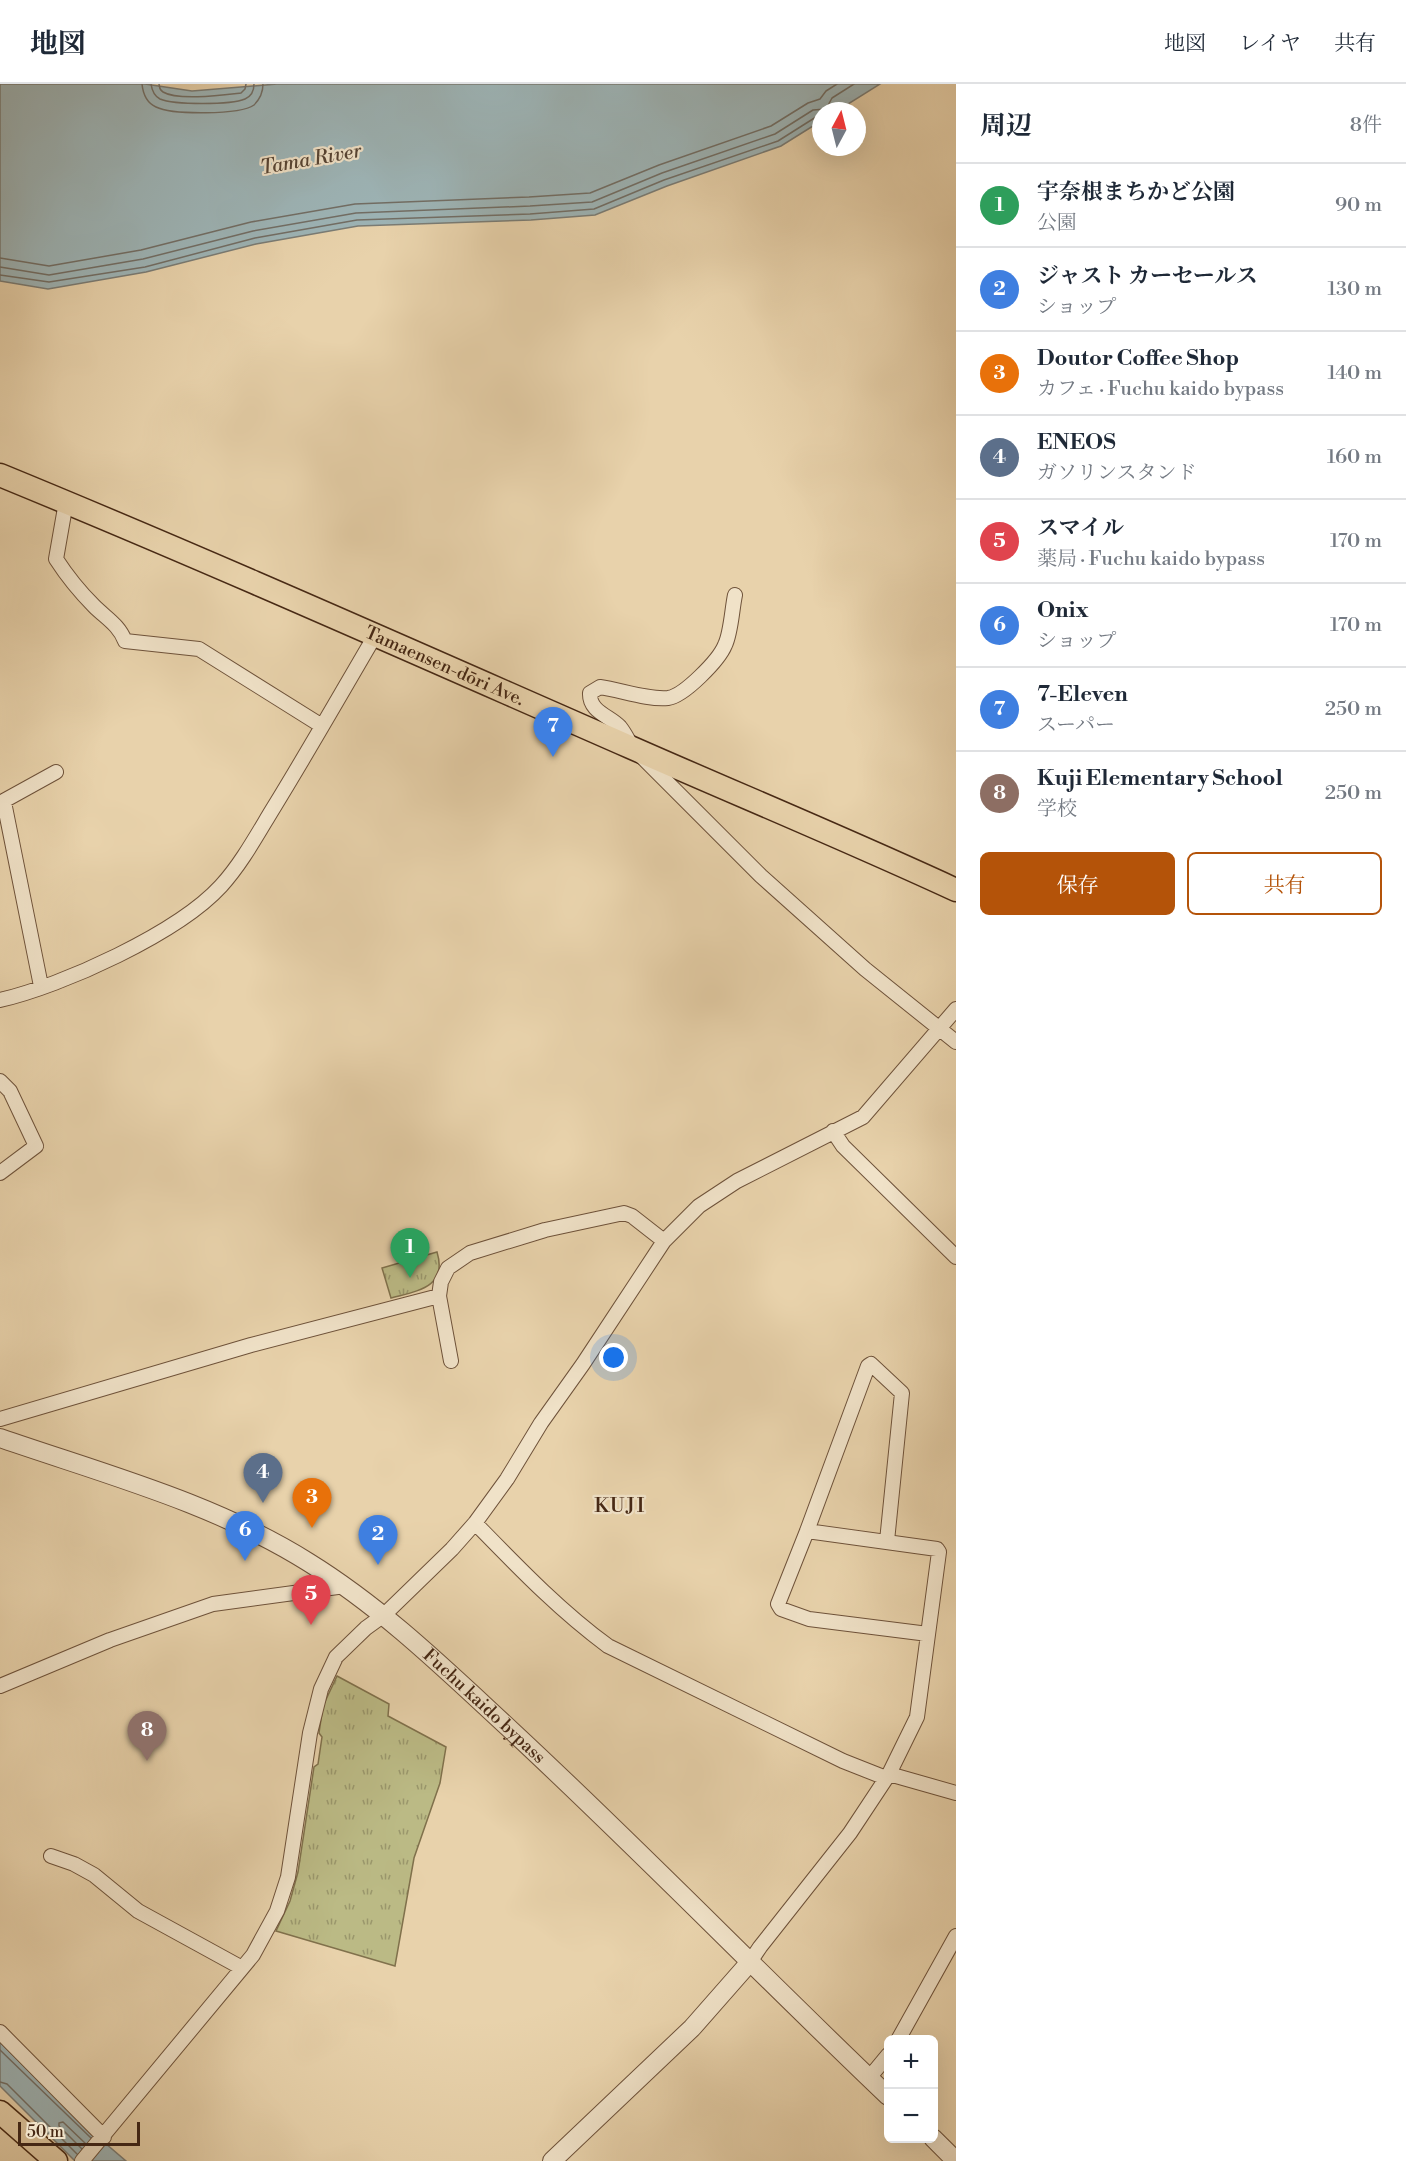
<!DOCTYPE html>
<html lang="ja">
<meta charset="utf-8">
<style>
:root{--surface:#fff;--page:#f2f2f3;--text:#1f2937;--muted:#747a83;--line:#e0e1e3;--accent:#b45309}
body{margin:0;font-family:"Libre Bodoni","Noto Serif JP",serif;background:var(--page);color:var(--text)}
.controls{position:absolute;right:18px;bottom:18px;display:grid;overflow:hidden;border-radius:9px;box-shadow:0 6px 24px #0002}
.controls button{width:54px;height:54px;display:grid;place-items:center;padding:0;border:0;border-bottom:2px solid var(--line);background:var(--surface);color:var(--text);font:30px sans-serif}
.compass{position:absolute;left:812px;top:18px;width:54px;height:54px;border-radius:50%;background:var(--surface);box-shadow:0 6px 24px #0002;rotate:7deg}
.scale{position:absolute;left:18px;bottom:15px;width:122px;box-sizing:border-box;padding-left:6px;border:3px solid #462814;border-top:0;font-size:16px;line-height:21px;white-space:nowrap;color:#462814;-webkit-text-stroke:4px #f0e2c8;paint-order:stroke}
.you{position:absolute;left:614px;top:1274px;width:21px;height:21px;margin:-15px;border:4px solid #fff;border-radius:50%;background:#1a73e8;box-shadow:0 0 0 9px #1a73e833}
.badge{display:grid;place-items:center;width:39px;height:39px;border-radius:50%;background:var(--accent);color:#fff;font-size:20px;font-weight:700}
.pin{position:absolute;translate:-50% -50px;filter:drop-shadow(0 2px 3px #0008)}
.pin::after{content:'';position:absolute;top:32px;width:21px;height:18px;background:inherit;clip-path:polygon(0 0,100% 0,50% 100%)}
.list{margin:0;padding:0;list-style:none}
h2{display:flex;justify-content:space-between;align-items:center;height:78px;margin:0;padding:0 24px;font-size:26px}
h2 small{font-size:20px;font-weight:400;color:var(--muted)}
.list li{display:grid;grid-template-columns:39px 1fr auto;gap:18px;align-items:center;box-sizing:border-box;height:84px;padding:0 24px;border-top:2px solid var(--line)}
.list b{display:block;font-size:22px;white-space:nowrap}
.list p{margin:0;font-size:20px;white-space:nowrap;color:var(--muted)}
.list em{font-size:20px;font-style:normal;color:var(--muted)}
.actions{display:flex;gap:12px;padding:18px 24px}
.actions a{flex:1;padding:14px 0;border:2px solid var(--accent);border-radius:9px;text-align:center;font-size:21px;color:var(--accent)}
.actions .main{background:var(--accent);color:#fff}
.map{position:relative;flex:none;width:956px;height:2077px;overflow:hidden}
header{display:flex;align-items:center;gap:36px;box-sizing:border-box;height:84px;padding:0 30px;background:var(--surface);border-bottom:2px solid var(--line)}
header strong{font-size:28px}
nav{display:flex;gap:33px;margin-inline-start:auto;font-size:21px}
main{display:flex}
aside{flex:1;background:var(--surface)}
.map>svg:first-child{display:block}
.park{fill:url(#park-tufts);stroke:#80714c;stroke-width:1.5}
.water{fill:#9db4b6;stroke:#7a7c75;stroke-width:1.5}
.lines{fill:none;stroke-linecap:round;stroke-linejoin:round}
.shore{stroke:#726e65;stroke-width:1.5}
.minor-casing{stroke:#6e523a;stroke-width:16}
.tertiary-casing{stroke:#6e523a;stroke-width:20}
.primary-casing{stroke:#462814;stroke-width:25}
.minor{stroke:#f0e2c8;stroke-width:14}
.tertiary{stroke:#f0e2c8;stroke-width:18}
.primary{stroke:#e8d2ab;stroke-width:22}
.labels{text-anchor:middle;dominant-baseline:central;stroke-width:4.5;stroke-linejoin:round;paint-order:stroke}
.street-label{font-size:18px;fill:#462814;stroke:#f0e2c8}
.water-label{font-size:20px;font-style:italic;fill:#574434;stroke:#f0e2c8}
.neighbourhood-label{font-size:20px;letter-spacing:1.5px;fill:#462814;stroke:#f0e2c8}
</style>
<header>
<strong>地図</strong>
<nav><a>地図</a><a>レイヤ</a><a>共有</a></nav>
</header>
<main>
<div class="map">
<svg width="956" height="2077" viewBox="0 0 956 2077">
<defs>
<pattern id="park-tufts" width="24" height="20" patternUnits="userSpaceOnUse" patternTransform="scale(1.5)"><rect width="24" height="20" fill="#bbba85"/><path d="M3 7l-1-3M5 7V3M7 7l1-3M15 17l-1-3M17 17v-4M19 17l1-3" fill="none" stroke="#9a976c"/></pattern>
</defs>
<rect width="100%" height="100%" fill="#e8d2ab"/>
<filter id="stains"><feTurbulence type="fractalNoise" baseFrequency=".00333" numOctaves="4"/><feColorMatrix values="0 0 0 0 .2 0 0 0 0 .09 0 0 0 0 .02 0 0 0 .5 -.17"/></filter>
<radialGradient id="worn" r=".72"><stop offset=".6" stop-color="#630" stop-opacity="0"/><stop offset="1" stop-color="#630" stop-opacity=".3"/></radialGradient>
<path class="park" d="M437,1168C448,1204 416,1207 391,1214L382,1184Z
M337,1592L389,1620L388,1632L446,1663L440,1699L414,1774L395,1882L276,1847L290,1817L298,1788L314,1683L318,1680L322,1653L319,1649L323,1622Z"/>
<path class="water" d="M0,0H145L192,7L277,0H880L837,27H821V37L781,62L667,102L595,131L531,136L358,142L256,160L146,188L48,205L0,197Z
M0,1958L91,2047L126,2077H75L0,2002Z"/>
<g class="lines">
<path class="shore" d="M142,0C143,10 147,19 156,23C172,31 240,31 254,21C260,15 263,8 263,0
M151,0C152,7 154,12 160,15C174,21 231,21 245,15C252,12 254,7 254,0
M159,0C160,4 159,6 163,8C178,17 223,11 241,9L245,5L246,0
M0,174L49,182L141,166L251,138L355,120L529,113L590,109L659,81L771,42L808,19L820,15L826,7L837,0
M0,183L49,191L143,175L253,147L356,129L530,122L592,118L662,89L775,50L813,26L826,25L832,14L854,0
M0,191L49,198L145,183L255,154L357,136L530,130L594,125L664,96L778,57L816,33L821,32
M0,1966L91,2054
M0,1998L7,2000L77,2070
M82,2065L59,2042V2039L63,2038L86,2060"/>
<defs>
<path id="minor" d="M66,418L56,475C67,492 79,507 94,522C106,534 119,541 125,557L199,565L322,642
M735,511C732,525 731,549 725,561C719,576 684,612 668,614C647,616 621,606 600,603L590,609C589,628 610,632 620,643C625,649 629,658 633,664L761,792L865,885L956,958
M4,718L41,902
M0,719L56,688
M0,916C62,902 178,849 221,802C242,779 258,749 274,723C309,666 342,608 376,550
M0,997L10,1007L36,1062L0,1089
M833,1047L843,1062L956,1173
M451,1277L439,1212L441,1198L448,1184L470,1169L545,1146L624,1129L632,1132L664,1157
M0,1335L251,1261L439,1212
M475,1439C517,1482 559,1526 608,1562L843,1677L886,1694
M887,1457L902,1309L871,1280L868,1282L807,1447L778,1520L781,1525L809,1535L928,1550
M0,1602L110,1556L213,1520L345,1502
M889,1690L956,1709
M51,1772L74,1780L94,1791L138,1827L242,1884
M750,1878L760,1863L850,1749L889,1690L917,1633L939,1468L937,1465L807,1447
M0,1948L104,2053
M898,1956L956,1852
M869,1994L888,1971
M82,2077L253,1871L277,1827L288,1793L310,1649L321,1605L336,1573L366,1544L384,1531L452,1465L475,1439L507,1395L541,1339L583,1280L664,1157L699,1122L737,1097L863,1033L956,925"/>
<g id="tertiary">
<path id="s1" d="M0,1354C104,1390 214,1419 308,1478C384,1525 447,1587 512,1647C640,1766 762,1892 888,2012"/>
<path d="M933,2054L956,2077"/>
<path d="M552,2077L692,1944L750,1878"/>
</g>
<g id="primary">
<path id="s2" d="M0,391C212,478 420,571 630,663C739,711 848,756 956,806"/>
<path d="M0,2028L56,2077"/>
</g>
</defs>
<use href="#minor" class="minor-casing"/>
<use href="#tertiary" class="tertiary-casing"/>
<use href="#primary" class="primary-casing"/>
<use href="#minor" class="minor"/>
<use href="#tertiary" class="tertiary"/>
<use href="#primary" class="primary"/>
</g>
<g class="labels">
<g class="street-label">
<text stroke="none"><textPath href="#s2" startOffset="484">Tamaensen-dōri Ave.</textPath></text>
<text stroke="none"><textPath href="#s1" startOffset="561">Fuchu kaido bypass</textPath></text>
</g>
<g class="water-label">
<text transform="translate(311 76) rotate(-10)">Tama River</text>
</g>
<g class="neighbourhood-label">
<text x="620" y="1422">KUJI</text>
</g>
</g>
<rect width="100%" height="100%" filter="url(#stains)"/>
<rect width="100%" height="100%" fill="url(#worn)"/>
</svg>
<div class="controls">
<button>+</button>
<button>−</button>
</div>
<svg class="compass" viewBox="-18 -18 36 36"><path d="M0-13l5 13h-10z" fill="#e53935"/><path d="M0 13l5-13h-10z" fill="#747a83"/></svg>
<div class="scale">50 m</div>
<div class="you"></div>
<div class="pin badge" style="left:410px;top:1194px;background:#2e9e5b">1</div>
<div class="pin badge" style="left:378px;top:1481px;background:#3f7fe0">2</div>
<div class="pin badge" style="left:312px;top:1444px;background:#e8710a">3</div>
<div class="pin badge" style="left:263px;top:1419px;background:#5c6f8a">4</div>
<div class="pin badge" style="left:311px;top:1541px;background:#e0444e">5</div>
<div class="pin badge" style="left:245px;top:1477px;background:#3f7fe0">6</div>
<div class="pin badge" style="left:553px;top:673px;background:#3f7fe0">7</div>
<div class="pin badge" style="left:147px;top:1677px;background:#8d6e63">8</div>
</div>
<aside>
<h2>周辺<small>8件</small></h2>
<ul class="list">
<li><span class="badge" style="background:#2e9e5b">1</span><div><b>宇奈根まちかど公園</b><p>公園</p></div><em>90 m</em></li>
<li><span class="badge" style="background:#3f7fe0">2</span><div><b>ジャスト カーセールス</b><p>ショップ</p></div><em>130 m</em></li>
<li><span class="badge" style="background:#e8710a">3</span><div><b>Doutor Coffee Shop</b><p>カフェ · Fuchu kaido bypass</p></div><em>140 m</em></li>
<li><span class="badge" style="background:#5c6f8a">4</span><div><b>ENEOS</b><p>ガソリンスタンド</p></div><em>160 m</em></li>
<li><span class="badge" style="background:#e0444e">5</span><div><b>スマイル</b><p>薬局 · Fuchu kaido bypass</p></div><em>170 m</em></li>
<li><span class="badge" style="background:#3f7fe0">6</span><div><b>Onix</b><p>ショップ</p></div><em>170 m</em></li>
<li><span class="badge" style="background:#3f7fe0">7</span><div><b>7-Eleven</b><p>スーパー</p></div><em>250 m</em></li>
<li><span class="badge" style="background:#8d6e63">8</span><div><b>Kuji Elementary School</b><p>学校</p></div><em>250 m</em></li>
</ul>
<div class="actions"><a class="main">保存</a><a>共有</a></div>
</aside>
</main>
